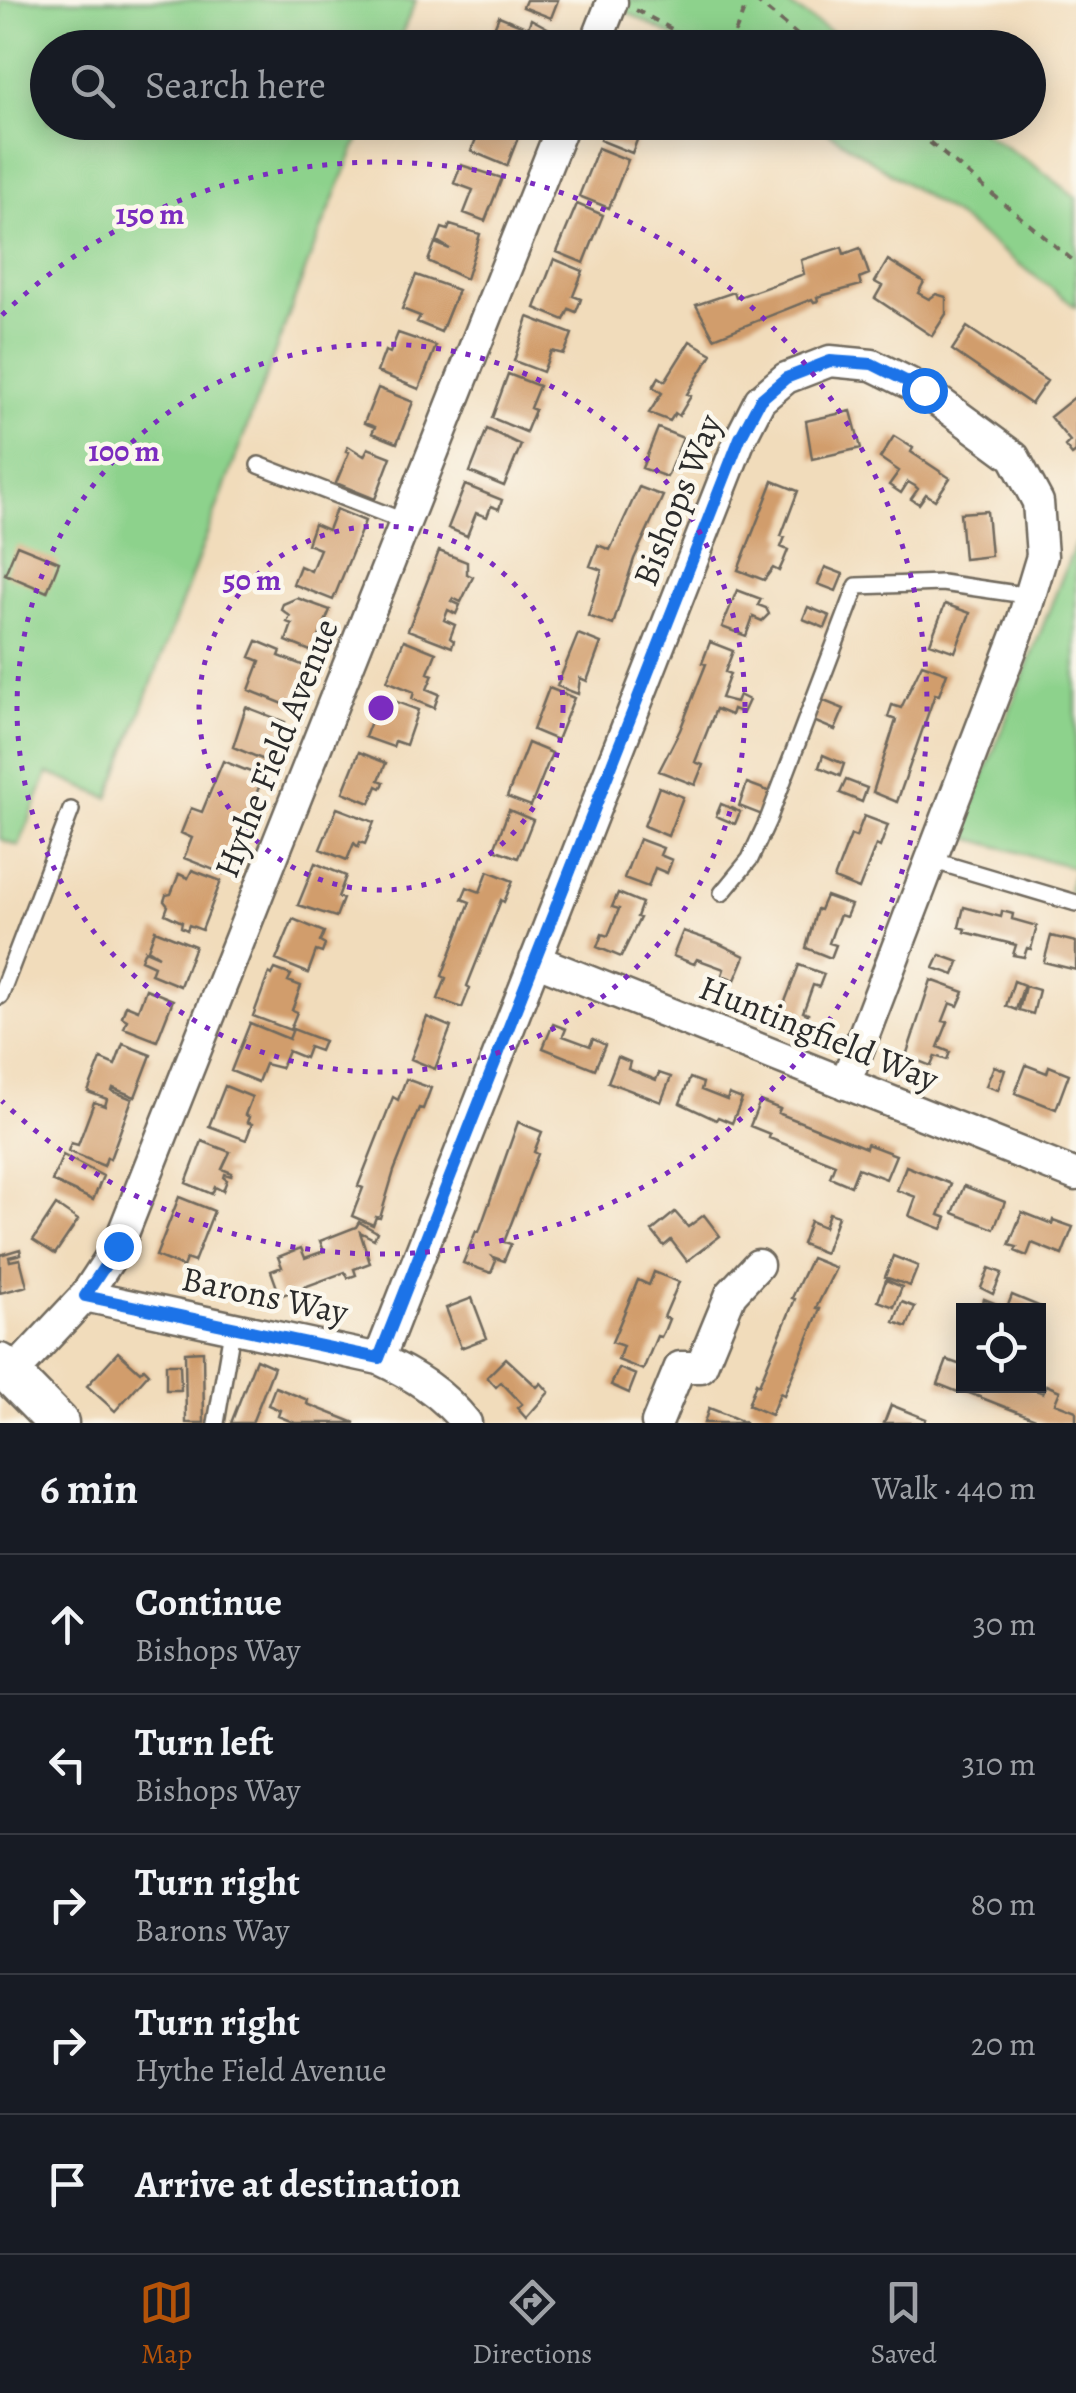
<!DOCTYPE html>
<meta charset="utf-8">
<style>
:root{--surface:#171b24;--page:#20242c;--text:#f1f3f6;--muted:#9ea1a6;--line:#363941;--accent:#b45309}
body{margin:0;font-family:Alegreya,serif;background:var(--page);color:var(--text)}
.controls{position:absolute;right:30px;bottom:30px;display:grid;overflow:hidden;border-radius:0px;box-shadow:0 5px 25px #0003}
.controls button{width:90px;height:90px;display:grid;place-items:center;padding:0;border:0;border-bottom:2px solid var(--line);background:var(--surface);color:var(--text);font:50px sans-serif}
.stop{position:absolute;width:30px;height:30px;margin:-22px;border:8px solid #1a73e8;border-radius:50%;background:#fff}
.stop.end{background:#1a73e8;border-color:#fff;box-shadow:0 2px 10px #0008}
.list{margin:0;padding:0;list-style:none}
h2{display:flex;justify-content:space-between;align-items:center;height:130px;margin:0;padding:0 40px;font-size:42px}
h2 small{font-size:32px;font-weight:400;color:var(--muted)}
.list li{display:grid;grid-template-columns:65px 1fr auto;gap:30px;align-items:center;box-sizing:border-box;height:140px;padding:0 40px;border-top:2px solid var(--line)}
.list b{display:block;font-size:38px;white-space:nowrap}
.list p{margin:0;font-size:32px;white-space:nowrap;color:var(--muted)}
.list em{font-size:32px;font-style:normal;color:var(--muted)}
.icon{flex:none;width:55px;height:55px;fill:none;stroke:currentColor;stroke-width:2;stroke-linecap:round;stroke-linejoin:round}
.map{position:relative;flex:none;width:1076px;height:1423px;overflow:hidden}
.search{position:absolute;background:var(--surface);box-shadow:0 5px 25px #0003;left:30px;right:30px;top:30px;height:110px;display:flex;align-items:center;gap:25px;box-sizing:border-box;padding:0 35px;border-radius:55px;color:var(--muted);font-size:38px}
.sheet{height:830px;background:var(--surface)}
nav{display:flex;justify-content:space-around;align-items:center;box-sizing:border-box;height:140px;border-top:2px solid var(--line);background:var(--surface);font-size:28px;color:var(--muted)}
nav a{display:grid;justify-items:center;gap:5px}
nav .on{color:var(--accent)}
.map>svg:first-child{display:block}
.green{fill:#8dd28c;stroke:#5c7e5c;stroke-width:2.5}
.building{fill:#d19d6c}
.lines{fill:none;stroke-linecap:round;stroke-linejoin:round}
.lane-casing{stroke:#70695d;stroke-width:20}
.street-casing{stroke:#70695d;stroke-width:35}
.secondary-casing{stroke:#70695d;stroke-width:45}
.path{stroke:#70695d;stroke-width:4;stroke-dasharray:8 8;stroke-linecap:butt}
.lane{stroke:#fff;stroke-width:15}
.street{stroke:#fff;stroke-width:30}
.secondary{stroke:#fff;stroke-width:40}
.route{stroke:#1a73e8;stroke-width:12}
.ring{fill:none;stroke:#7b2cbf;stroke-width:5;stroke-dasharray:5 10}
.labels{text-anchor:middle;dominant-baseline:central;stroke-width:9;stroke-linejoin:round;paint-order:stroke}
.street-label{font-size:35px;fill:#2b2b2b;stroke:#fbf7ec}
.centre{fill:#7b2cbf;stroke:#fbf7ec;stroke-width:5}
.ring-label{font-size:30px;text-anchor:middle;font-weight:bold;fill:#7b2cbf;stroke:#fbf7ec;stroke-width:9;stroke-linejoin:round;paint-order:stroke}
</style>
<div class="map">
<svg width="1076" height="1423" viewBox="0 0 1076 1423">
<rect width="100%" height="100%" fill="#fbf7ec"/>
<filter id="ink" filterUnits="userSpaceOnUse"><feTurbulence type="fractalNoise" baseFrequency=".01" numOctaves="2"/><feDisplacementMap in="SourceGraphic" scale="20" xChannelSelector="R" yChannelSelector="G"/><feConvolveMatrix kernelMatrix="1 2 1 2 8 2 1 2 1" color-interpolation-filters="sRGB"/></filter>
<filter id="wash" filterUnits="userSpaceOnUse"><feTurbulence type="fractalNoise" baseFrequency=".0048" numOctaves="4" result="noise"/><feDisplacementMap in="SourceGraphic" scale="40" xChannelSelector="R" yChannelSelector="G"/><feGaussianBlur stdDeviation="2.25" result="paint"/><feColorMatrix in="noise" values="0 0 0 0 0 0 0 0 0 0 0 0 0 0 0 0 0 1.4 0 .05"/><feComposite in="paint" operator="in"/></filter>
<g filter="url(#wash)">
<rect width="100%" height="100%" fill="#f1dcbb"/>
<path class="green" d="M0,0H416L396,47L48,48V122L365,123L311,255L109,798L48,773L19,846L0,839Z
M604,0H781L854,47H693Z
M814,123H969L1038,168L1076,197V307L957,217Z
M1076,542V893L1068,890L1075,868L960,836Z"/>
<g id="blocks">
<path class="building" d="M526,0H558L551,18L523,7Z
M499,16L528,28L531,19L553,31L550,37L556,39L553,48H528L492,33Z
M483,122H524L507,166L471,151Z
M607,122H644L632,153L600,140Z
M598,148L628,160L609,208L579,196Z
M461,165L502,178L485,221L464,213L473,190L454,183Z
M577,204L603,215L584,263L557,252Z
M450,225L480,234L466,279L428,261L435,243L450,249L437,241L442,228L448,230Z
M842,247L844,254L860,248L869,274L859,278L861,285L817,297L818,301L814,302L812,299L714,338L696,305L734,292L736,298L804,274L801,260Z
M554,259L583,271L573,296L581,299L580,302L576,312L569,309L564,320L535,308Z
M888,260L924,282L918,293L929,299L936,294L946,297V314L932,336L875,298L882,286L875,282Z
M416,275L458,290L441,332L417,322L420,316L402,309Z
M528,317L572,334L564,354L551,351L543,372L514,361Z
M967,327L1047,381L1031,404L952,350Z
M398,333L436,346L419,389L377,372L385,351L390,353Z
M690,341L712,354L687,394L691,396L679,416L675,413L670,421L649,413L662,393L653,387L659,377L665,381Z
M508,374L539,386L530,408L535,410L526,432L492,418Z
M378,388L413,402L397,443L372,433L375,427L364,423Z
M1076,396V452L1072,455L1065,446L1070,441L1050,417Z
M851,411L861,448L812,459L806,421Z
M658,428L683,438L667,477L642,468Z
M487,429L521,445L504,486L470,472Z
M894,436L913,448L911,452L950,478L935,500L926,494L919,504L911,499L918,489L915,486L908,482L901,493L889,485L899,471L880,458Z
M348,446L364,456L368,448L391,457L375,499L336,483L349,452L346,451Z
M773,481L798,491L781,536L785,537L781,547L788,550L784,560L779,571L773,568L764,580L738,570Z
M465,485L502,500L499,509L491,506L487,517L476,513L467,536L448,528Z
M639,487L663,496L634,559L613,625L588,616L602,570L590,566L598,545L610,550Z
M336,509L365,521L333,600L293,584L300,566L311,571L320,549L307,544L314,524L328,530Z
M987,511L991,556L964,559L960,513Z
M17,545L59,562L47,592L5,574Z
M439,551L467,562V574L473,577L461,602L453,598L451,601L460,605L456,614L448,610L444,620L455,625L450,638L454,641L452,647L408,630Z
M825,567L843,574L836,591L818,584Z
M737,590L761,599L758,605L766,608L769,614L762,621L753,617L746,636L722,627Z
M297,598L330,610L313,652L286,641L292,624L287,622L290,616L281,609L283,604Z
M945,604L970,613L955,652L930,643Z
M808,607L830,616L825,628L803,619Z
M578,634L601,643L587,681L580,678L578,694L557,686Z
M404,640L436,653L428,673L433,675L427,689L439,694L434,708L412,699L414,692L387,681Z
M257,641L281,651L279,656L307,667L291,707L249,690L260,661L250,657Z
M710,642L733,651L725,672L730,674L721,698L736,702L739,695L749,700L743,713L733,709L731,715L716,709L695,762L703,765L695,785L659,771L680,730L706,664L702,663Z
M922,664L947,673L939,695L935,694L897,802L873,792L896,720L888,717L892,705L901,708Z
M549,688L574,698L557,740L533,730Z
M381,696L418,710L406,745L395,741L393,747L365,737Z
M819,699L844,709L835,730L811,720Z
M246,707L285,722L269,762L233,747Z
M528,743L552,753L531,806L507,797Z
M359,752L386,763L379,780L384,782L383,785L381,788L377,786L370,803L343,792Z
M823,755L844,764L840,776L819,767Z
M223,761L263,777L224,874L184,858L192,838L181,833L191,808L202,812Z
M846,780L867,788L862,802L840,793Z
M747,783L771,792L762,815L739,806Z
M659,787L683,797L668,836L644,826Z
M721,804L740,812L735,824L716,816Z
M337,808L374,822L365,844L360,842L358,847L354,843L347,860L320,849Z
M509,810L533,820L518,858L494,849Z
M864,816L888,825L880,847L876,845L859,889L834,879L851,835L856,837Z
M639,839L663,848L660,855L672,860L667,873L655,868L648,887L624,878Z
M315,863L346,876L338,897L343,899L336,917L298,905Z
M192,870L221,881L202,930L189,925L187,930L181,927L182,922L165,914L168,906L164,901L166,895L171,894L179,874L188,878Z
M488,871L513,881L504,902L501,900L467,986L470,988L462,1008L438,999L446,978L442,976L470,902L462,899L467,887L480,892Z
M618,893L642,903L637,917L640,918L621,957L597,947L602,934L608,936L619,909L612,907Z
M826,896L851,905L846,917L840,915L834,929L829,943L836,945L831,958L806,948L817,909L820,910Z
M964,907L1001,917L1002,911L1013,914L1012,919L1037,926L1031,949L1027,948L1024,957L1013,955L1016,945L965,932L966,929L959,927Z
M293,919L324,932L320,942L325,945L322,953L316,951L308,973L276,960Z
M155,930L195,946L180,986L151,974L154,966L141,960L145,950L159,956L148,949Z
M683,931L718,943L745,956L735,980L722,975L724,969L697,959L694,964L673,956Z
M1051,936L1076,942V970L1044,962Z
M940,955L959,962L954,975L934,968Z
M799,965L824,974L819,987L813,985L808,999L803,1012L808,1014L803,1027L779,1017Z
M275,969L291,975L288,981L301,986L292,1010L297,1012L290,1030L253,1016L269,973L272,975Z
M931,980L964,992L958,1006L950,1003L943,1021L948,1022L938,1047L950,1052L947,1060L935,1056L931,1066L906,1056Z
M1014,981L1024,985L1016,1010L1006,1006Z
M1025,986L1039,990L1033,1014L1019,1010Z
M146,989L173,1000L157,1041L124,1028L127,1020L122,1017L126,1005L138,1010Z
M427,1017L451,1027L435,1069L411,1059Z
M250,1023L289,1039L293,1029L324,1041L320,1051L309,1047L305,1058L288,1051L281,1068L265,1064L258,1082L231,1071Z
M553,1024L566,1029L563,1036L590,1046L593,1039L605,1045L595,1069L543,1048Z
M123,1044L151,1055L135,1097L113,1088L112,1091L132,1099L110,1159L107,1157L104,1166L68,1151L71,1143L78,1145L94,1102L105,1106L107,1099L88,1092L101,1059L115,1065Z
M618,1057L630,1062L628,1069L656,1080L659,1073L671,1077L661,1102L608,1082Z
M1026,1065L1047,1073L1049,1066L1069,1074L1056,1109L1015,1093Z
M994,1066L1005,1070L998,1090L986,1086Z
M690,1078L703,1083L701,1090L727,1100L729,1094L742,1099L732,1123L718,1117L716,1120L680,1103Z
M406,1079L431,1088L423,1109L419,1108L394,1171L380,1218L376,1217L373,1225L352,1216L363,1188L358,1186L393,1097L398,1100Z
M225,1086L252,1097L245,1115L249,1117L247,1122L252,1124L246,1140L209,1126Z
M760,1101L780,1109L778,1113L841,1138L866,1148L867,1144L896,1155L886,1179L858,1168L851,1186L830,1177L835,1164L769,1138L770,1134L750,1126Z
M518,1122L542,1132L534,1152L538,1154L504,1242L511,1244L504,1261L493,1257L496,1261L491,1273L463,1263L476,1231L479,1232Z
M202,1141L230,1152L222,1169L232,1173L231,1176L225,1174L224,1178L227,1180L223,1191L215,1187L212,1194L186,1183Z
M63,1155L103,1176L93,1200L52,1181Z
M906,1166L951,1184L939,1215L947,1218L942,1229L909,1216L916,1197L897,1190Z
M964,1186L1005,1202L994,1229L953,1213Z
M179,1197L214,1211L194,1262L186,1259L183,1267L156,1256Z
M56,1205L78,1220L55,1254L33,1240Z
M675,1212L688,1227L704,1215L720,1236L687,1261L671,1240L664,1246L652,1231Z
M1022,1212L1052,1224L1053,1220L1073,1227L1062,1255L1032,1243L1027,1256L1015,1251L1017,1247L1009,1245Z
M829,1213L838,1216L825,1253L802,1244L810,1221L824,1227Z
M359,1222L377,1232L374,1239L360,1232L370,1263L354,1269L356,1275L348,1278L345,1272L280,1296L271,1271L282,1267L278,1257L301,1248L305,1258L324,1251L320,1241L356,1227Z
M20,1249L21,1254L9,1257L10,1261L20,1259L27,1286L0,1293V1255Z
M893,1256L918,1266L910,1286L885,1277Z
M811,1258L836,1268L816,1308L820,1309L784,1395L780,1393L771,1415L748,1405L756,1383L759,1385L795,1299L792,1298Z
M989,1268L1002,1273L993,1294L981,1288Z
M654,1272L679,1282L664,1317L669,1319L665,1329L661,1337L657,1336L643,1370L618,1360L623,1346L612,1342L638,1280L649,1285Z
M886,1280L902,1287L894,1307L878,1301Z
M1012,1295L1041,1307L1040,1310H980L984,1299L1007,1308Z
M472,1298L487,1338L461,1348L446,1308Z
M902,1302L915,1307L907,1327L894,1322Z
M203,1351L204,1423H186L185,1352Z
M118,1352L140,1372L144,1368L149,1373L115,1411L87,1386Z
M506,1358L537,1387L541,1383L549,1392L526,1418L517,1408L522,1404L501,1382L496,1387L487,1377Z
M256,1359L274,1367L271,1375L252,1423H231Z
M947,1360L964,1366V1386H1031L1030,1388L1043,1393L1046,1385L1060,1391L1055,1403L1076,1411V1423H1046L959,1389L958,1392L938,1384Z
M166,1364H180L181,1390H166Z
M619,1368L636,1375L629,1393L611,1385Z
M275,1387L308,1400L307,1404L355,1423H295L278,1416L280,1410L268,1405Z
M891,1405L926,1419L924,1423H884Z
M709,1408L732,1417L746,1423H704Z"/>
</g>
</g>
<g filter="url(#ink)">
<use href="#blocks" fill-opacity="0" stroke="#70695d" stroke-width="2.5"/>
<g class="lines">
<defs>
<path id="lane" d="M259,465L406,522
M931,860L1076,903
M722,893L750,859L768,820L857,586L942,583L1031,596
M0,996L71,810
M216,1423L233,1325"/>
<path id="street" d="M594,48L612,2
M535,960L1076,1175
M85,1296L379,1359C413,1375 443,1393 466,1423
M379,1359L740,439L760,400L786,378L830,361L872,365L923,390L1014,457L1038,502L1042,556L1023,619L845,1084
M12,1374L85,1296L118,1246L564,122
M657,1423L680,1367H701L731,1294L758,1265"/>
<path id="secondary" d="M0,1364L58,1423"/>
</defs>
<use href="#lane" class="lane-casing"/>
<use href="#street" class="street-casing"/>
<use href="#secondary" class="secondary-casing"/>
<path class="path" d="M755,0L813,48
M636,10L707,48
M729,48L748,0
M905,122L1076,263"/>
<use href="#lane" class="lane"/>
<use href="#street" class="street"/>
<use href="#secondary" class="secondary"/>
</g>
</g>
<g class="lines" filter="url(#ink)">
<path class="route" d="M118,1246L85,1296L379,1358L740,438L760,400L786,378L830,361L872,364L924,390"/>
</g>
<g class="ring">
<circle cx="381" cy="708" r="182"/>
<circle cx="381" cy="708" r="364"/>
<path d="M2 315A546 546 0 1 1 2 1101"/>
</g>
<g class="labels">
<g class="street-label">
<text transform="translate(677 500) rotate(-68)">Bishops Way</text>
<text transform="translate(276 748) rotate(-68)">Hythe Field Avenue</text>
<text transform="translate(819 1033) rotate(22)">Huntingfield Way</text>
<text transform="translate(265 1295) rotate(12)">Barons Way</text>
</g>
</g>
<circle cx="381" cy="708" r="15" class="centre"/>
<g class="ring-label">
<text x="150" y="224">150 m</text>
<text x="124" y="461">100 m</text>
<text x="252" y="590">50 m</text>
</g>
</svg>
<div class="controls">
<button><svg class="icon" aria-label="locate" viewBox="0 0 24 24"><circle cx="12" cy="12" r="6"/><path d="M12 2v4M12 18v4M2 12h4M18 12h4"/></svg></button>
</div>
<div class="stop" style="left:924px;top:390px"></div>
<div class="stop end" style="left:118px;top:1246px"></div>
<div class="search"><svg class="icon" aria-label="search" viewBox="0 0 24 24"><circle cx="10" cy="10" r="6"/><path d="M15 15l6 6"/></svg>Search here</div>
</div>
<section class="sheet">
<h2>6 min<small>Walk · 440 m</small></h2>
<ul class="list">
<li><svg class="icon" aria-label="ahead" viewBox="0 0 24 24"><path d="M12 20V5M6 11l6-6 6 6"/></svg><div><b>Continue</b><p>Bishops Way</p></div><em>30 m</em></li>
<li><svg class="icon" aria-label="left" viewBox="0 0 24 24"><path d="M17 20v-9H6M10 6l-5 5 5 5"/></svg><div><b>Turn left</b><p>Bishops Way</p></div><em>310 m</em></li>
<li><svg class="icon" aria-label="right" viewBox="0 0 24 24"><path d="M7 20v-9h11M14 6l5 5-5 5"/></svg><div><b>Turn right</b><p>Barons Way</p></div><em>80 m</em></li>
<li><svg class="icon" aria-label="right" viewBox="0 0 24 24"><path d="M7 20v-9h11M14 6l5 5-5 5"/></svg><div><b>Turn right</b><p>Hythe Field Avenue</p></div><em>20 m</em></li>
<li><svg class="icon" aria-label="arrive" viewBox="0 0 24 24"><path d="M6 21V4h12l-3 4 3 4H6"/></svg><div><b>Arrive at destination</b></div></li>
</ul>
</section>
<nav>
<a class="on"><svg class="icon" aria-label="map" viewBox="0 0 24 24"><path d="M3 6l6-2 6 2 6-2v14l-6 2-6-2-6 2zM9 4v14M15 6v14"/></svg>Map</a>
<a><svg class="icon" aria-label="directions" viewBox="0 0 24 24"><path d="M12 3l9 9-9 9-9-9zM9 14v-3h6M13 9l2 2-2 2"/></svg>Directions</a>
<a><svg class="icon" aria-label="saved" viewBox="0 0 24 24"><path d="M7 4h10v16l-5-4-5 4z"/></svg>Saved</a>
</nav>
